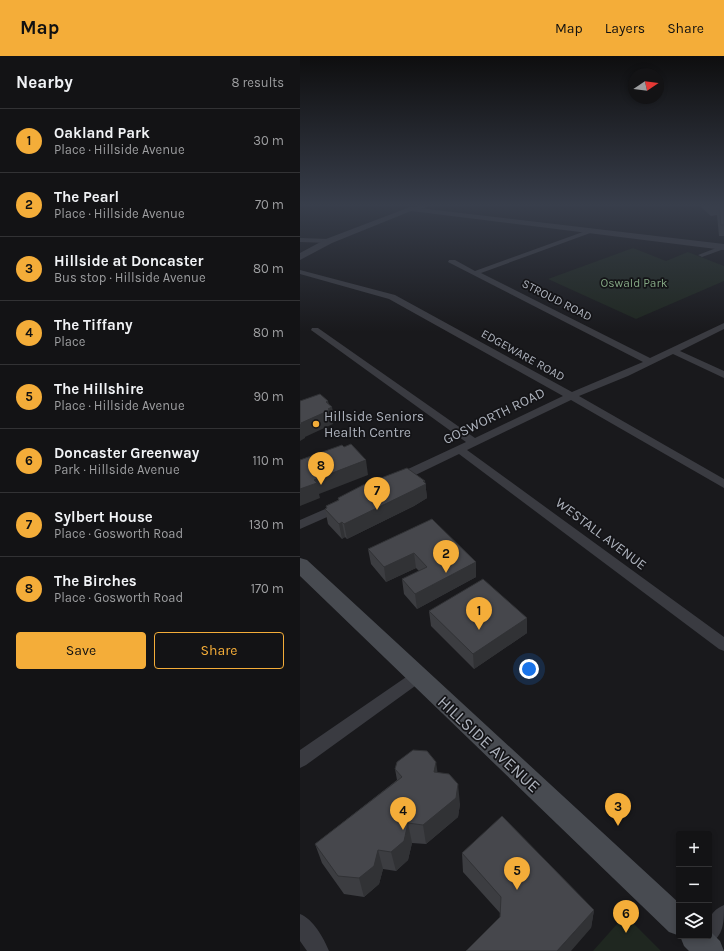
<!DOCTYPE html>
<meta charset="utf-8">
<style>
:root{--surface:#131315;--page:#202022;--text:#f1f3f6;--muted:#9d9ea0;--line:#323234;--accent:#f4ad39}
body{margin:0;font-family:Karla,sans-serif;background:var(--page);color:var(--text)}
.controls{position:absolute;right:12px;bottom:12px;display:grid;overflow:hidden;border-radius:4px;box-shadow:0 2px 6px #0003}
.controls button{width:36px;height:36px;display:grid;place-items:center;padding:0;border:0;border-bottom:1px solid var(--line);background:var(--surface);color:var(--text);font:20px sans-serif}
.compass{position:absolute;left:328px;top:12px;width:36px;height:36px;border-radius:50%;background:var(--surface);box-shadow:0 2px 6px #0003;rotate:77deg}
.you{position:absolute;left:229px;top:613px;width:14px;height:14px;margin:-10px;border:3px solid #fff;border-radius:50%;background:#1a73e8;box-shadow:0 0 0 6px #1a73e833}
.badge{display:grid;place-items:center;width:26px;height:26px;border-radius:50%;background:var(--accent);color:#111;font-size:13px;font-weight:700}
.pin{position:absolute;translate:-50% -33px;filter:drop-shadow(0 1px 2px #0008)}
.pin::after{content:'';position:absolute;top:21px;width:14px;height:12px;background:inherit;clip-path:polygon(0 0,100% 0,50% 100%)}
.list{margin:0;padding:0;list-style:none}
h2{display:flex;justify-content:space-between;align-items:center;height:52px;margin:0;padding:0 16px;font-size:17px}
h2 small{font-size:13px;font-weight:400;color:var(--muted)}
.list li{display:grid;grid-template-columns:26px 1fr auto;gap:12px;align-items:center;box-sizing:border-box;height:64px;padding:0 16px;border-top:1px solid var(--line)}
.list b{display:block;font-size:15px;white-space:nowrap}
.list p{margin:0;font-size:13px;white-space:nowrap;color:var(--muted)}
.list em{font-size:13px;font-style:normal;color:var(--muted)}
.actions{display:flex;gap:8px;padding:12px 16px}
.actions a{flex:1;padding:9px 0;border:1px solid var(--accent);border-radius:4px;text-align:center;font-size:14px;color:var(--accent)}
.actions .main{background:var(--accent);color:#111}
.icon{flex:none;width:22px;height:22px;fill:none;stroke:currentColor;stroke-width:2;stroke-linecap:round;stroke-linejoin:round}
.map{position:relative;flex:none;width:424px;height:895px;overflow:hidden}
header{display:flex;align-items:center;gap:24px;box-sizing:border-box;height:56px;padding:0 20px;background:var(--accent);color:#111}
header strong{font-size:19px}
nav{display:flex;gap:22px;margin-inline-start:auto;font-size:14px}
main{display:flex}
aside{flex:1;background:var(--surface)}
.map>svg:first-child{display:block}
.green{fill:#1f2720}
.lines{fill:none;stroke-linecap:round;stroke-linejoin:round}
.minor{fill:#3a3b41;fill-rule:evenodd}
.tertiary{fill:#3a3b41;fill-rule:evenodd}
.secondary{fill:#484b51;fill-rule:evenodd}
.wall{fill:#3c3d41}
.shaded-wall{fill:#313235}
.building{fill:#46474c;stroke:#313235}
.poi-dot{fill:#f4ad39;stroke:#141417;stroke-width:1.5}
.labels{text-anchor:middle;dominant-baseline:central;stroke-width:3.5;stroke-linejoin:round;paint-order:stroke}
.far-park-label{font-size:12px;fill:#83a683;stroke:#141417}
.far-street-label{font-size:12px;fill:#acb1bb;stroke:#141417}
.poi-label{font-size:14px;fill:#acb1bb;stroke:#141417;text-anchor:start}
.street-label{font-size:14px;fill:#acb1bb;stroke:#141417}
.near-street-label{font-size:17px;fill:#acb1bb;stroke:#141417}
</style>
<header>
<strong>Map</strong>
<nav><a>Map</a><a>Layers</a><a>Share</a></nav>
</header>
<main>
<aside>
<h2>Nearby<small>8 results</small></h2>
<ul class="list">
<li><span class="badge">1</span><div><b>Oakland Park</b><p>Place · Hillside Avenue</p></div><em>30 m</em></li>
<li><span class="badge">2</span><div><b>The Pearl</b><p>Place · Hillside Avenue</p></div><em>70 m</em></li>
<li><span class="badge">3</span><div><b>Hillside at Doncaster</b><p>Bus stop · Hillside Avenue</p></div><em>80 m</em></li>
<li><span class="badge">4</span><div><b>The Tiffany</b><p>Place</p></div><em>80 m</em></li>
<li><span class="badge">5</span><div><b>The Hillshire</b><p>Place · Hillside Avenue</p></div><em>90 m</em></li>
<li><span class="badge">6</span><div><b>Doncaster Greenway</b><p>Park · Hillside Avenue</p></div><em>110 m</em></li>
<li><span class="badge">7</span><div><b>Sylbert House</b><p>Place · Gosworth Road</p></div><em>130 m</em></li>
<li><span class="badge">8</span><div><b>The Birches</b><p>Place · Gosworth Road</p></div><em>170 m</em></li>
</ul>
<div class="actions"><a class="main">Save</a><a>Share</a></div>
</aside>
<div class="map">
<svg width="424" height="895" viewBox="0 0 424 895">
<rect width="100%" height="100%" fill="#19191c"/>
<path class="green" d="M333,192L366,205L388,196L424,210V225L336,263L248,223Z
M325,859L361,895H293Z"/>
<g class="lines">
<path class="minor" d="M118,150H129L116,155L113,153Z
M291,173L293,174V176L181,217L350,302L424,267V273L380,295L424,315V322L373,298L328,320L279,340L424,423V432L271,344L167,394L424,581V595L419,593L159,398L101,426H93L91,423L93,420L166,386L11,274L12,272H18L175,382L263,340L89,243L0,218V214L95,239L272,336L343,306L148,206L149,204H155L175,215Z
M0,182L29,183L32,185L29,187L0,186Z
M424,189V193L402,201L398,199Z
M39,447L43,448L45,451L43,454L0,473V464Z
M117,615L122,617L125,621L122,625L6,709L0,712V694L112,617Z
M424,849C424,866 424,880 409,888L402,885L400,880H409C409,865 408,856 424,849Z
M0,858C13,863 24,882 29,895H7L0,885Z"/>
<path class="tertiary" d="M110,151L424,188V194L111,155L32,187L0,204V197L26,183Z"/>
<path class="secondary" d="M0,502L7,504L379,847L380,880L369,876L0,520Z
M409,874L420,885L424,895H389L384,890L380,880H409Z"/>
</g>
<path class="wall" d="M400,150H424V180H419L417,159L411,160Z
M125,425L127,442L114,450L47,483L45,481L42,483L28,468L25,453L26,452V450L38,444V442Z
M132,463L176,521L117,553L104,538L102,523L119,515L116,512L86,526L71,508L68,493Z
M129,555L227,562V577L174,613L131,570Z
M95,713L138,717L160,748L158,761L126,788L112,787L108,804L96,815L83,813L79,828L64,841L44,838L22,807L15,788L97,724Z
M162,797L294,854L291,872L200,857L163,816Z"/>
<path class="shaded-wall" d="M28,345L30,352L32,351L35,365L32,366L33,368L5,381V382L0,385V369L1,367L26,346Z
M66,404L68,419L19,438L20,442L0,450V433L14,424Z
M125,425L127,442L114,450L47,483L44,468Z
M42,466L45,481L42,483L39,468Z
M114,497L116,512L86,526L84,511Z
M176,506V521L117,553L115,538Z
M227,562V577L174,613L173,598Z
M136,706L139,726L134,716Z
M158,728L160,748L158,761L126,788L123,769Z
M108,767L112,787L108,804L96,815L91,796Z
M78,794L83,813L79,828L64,841L59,822Z
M294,854L291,872L271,895H257Z"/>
<path class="building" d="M419,150H424V169H421Z
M20,338L28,345L26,346L32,351L28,353L30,354L1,367L2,368L0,369V345Z
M51,388L66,404L14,424L17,427L0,433V404L42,389L44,391Z
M107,412L125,425H123L126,428L112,435L44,468L42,466L39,468L25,453L27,452L26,450L39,444L38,442L63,429Z
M132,463L176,506L115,538L102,523L127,511L114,497L84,511L68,493Z
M183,523L227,562L173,598L129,555Z
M113,694L127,695L136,706L134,716L149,718L158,728L156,742L123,769L108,767L104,785L91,796L78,794L74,810L59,822L38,820L15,788L102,721L95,713L97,706Z
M202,760L294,854L257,895H166L200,861L201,841L162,797Z"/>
<linearGradient id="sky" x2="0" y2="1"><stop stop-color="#0e0e0f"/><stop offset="0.54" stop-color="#383e4b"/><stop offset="1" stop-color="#383e4b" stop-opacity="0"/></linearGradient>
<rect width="424" height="276" fill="url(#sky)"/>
<circle class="poi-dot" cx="16" cy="368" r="4"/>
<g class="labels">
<g class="far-park-label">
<text x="334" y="227">Oswald Park</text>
</g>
<g class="far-street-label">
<text transform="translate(257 244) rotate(27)">STROUD ROAD</text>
<text transform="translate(223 299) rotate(29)">EDGEWARE ROAD</text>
</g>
<g class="poi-label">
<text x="24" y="360">Hillside Seniors<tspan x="24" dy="16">Health Centre</tspan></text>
</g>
<g class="street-label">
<text transform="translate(194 360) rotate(-26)">GOSWORTH ROAD</text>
<text transform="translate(301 478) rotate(37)">WESTALL AVENUE</text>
</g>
<g class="near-street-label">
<text transform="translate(189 688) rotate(43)">HILLSIDE AVENUE</text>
</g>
</g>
</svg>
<div class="controls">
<button>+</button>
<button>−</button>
<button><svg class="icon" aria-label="layers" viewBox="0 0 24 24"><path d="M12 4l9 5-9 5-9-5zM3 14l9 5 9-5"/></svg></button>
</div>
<svg class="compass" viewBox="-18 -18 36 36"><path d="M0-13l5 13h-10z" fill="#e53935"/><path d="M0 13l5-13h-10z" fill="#9d9ea0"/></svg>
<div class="you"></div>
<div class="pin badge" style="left:179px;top:574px">1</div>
<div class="pin badge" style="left:146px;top:517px">2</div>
<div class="pin badge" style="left:318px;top:770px">3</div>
<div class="pin badge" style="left:103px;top:774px">4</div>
<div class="pin badge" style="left:217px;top:834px">5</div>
<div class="pin badge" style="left:326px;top:877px">6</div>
<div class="pin badge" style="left:77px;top:454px">7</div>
<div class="pin badge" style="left:21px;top:429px">8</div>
</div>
</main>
